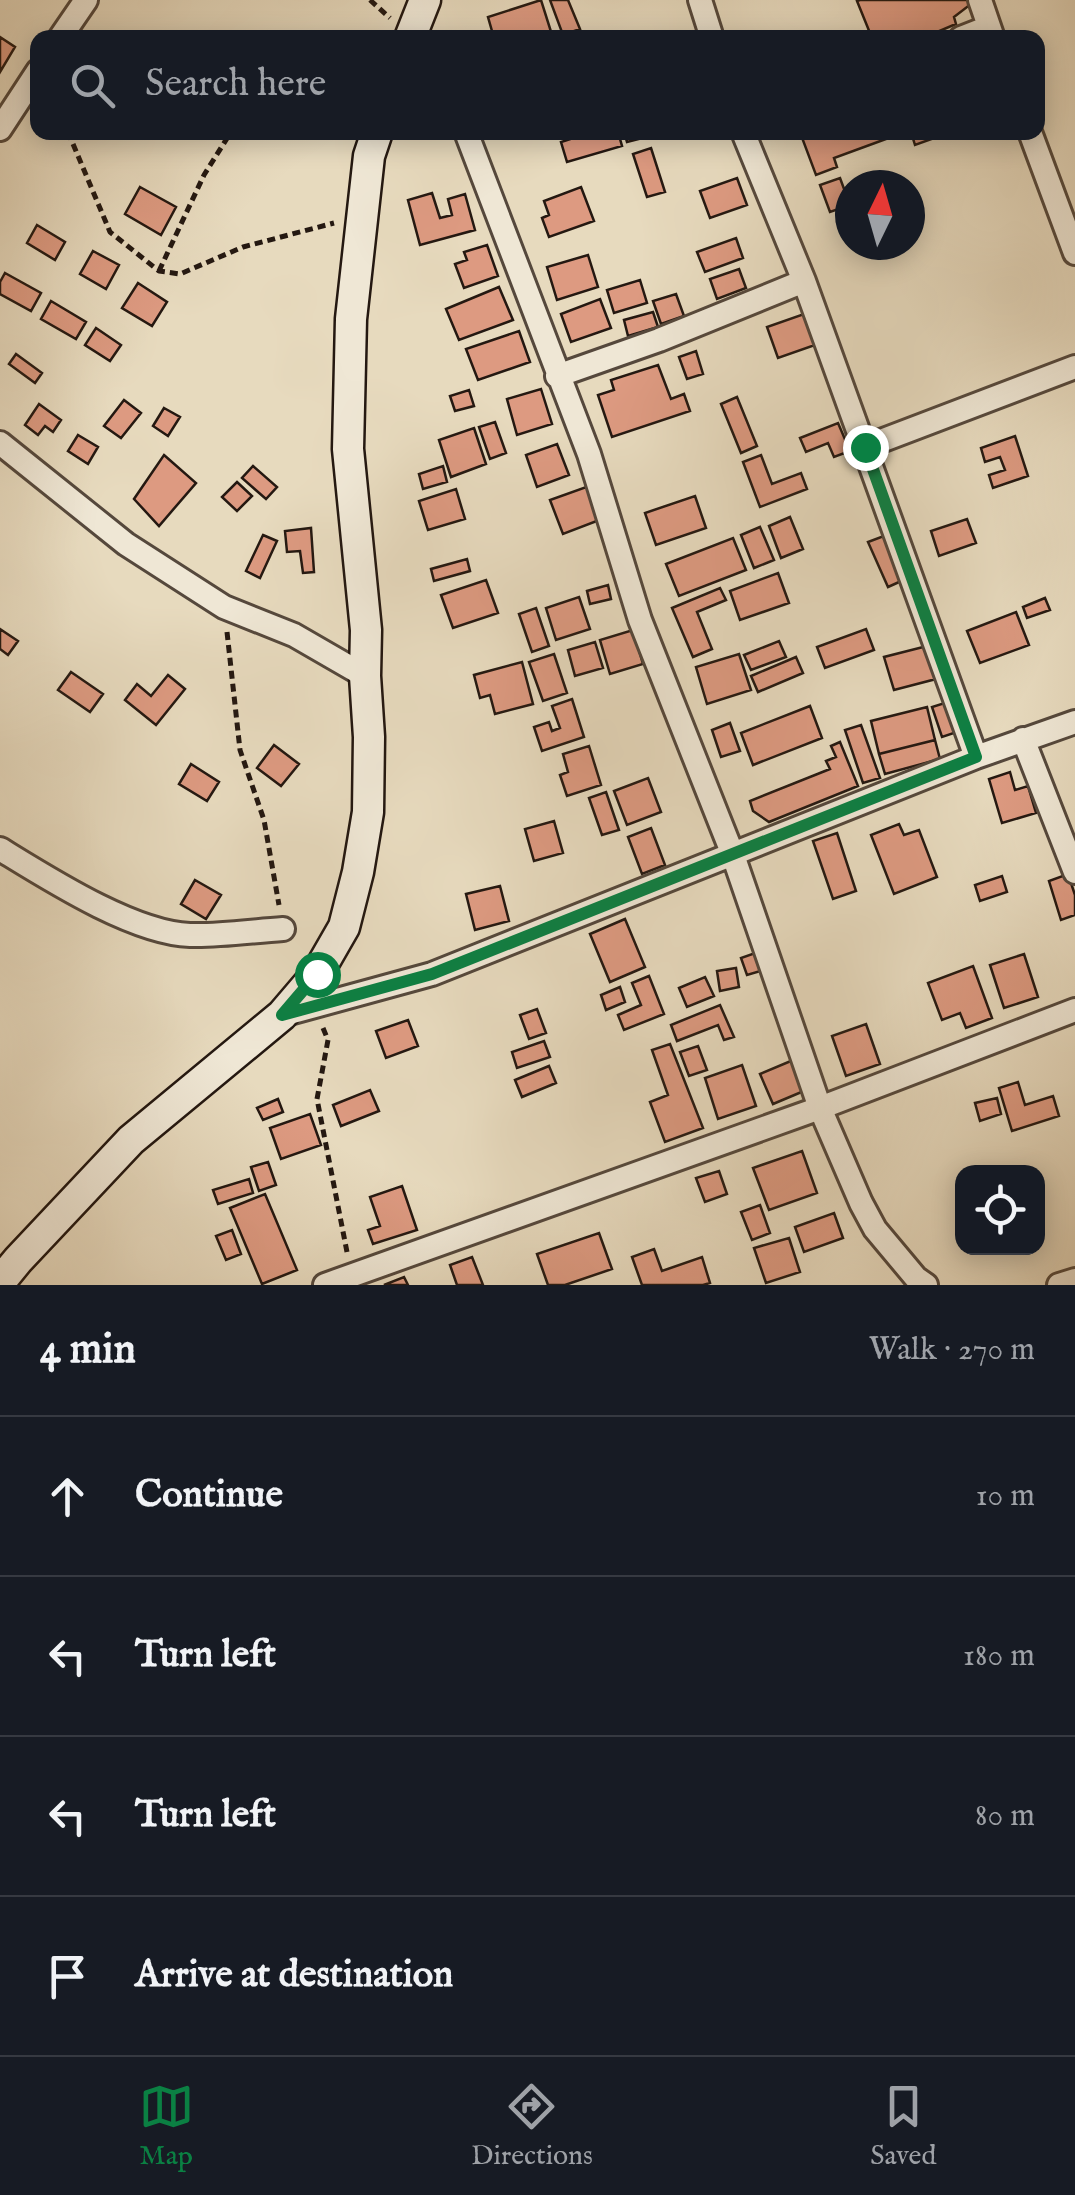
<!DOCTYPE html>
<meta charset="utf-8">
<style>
:root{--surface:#171b24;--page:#20242c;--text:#f1f3f6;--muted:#9ea1a6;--line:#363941;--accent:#0b8043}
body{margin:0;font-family:"IM FELL English",serif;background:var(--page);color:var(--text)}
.controls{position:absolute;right:30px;bottom:30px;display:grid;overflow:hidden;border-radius:20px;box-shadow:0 5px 25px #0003}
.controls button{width:90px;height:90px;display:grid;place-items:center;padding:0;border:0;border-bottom:2px solid var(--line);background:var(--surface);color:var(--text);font:50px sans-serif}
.compass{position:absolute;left:835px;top:170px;width:90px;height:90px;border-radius:50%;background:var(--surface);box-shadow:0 5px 25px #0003;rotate:5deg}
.stop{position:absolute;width:30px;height:30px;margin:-22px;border:8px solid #0b8043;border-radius:50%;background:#fff}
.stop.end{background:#0b8043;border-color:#fff;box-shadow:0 2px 10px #0008}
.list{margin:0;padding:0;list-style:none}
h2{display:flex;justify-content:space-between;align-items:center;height:130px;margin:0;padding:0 40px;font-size:42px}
h2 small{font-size:32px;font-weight:400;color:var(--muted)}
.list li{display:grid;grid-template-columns:65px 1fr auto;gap:30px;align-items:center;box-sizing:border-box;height:160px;padding:0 40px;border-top:2px solid var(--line)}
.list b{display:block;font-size:38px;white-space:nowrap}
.list em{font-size:32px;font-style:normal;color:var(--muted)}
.icon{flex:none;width:55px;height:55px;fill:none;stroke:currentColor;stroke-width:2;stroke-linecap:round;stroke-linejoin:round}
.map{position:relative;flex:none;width:1075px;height:1285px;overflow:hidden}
.search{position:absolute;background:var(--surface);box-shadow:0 5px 25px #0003;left:30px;right:30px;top:30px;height:110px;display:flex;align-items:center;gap:25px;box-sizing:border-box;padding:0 35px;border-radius:20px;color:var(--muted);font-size:38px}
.sheet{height:770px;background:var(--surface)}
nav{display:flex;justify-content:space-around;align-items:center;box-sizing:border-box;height:140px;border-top:2px solid var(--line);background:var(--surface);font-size:28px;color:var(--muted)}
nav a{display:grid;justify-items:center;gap:5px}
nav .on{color:var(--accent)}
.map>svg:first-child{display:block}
.building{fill:#dd9a81;stroke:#241811;stroke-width:2.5}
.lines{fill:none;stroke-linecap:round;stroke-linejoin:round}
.street-casing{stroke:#55483c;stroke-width:28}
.secondary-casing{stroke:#241811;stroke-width:35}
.path{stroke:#241811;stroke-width:5;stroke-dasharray:8 5;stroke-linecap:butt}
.street{stroke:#efe7d5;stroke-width:22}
.secondary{stroke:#efe7d5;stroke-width:30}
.route{stroke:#0b8043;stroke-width:12}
</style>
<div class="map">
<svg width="1075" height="1285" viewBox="0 0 1075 1285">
<rect width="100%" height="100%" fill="#e7dabe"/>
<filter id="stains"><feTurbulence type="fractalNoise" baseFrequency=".002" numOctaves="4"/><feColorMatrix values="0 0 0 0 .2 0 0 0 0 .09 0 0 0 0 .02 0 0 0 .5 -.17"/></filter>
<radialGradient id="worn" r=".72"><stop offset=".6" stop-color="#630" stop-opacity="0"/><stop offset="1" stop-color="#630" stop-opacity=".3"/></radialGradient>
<path class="building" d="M541,0L553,38H494L488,17Z
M550,0H568L580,29L563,35Z
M860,0H969L971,4L954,17L956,24L923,38H872L857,1Z
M0,37L15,47L0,72Z
M618,132L622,146L567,162L561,142L592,132Z
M624,132H666L627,142Z
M808,132H905L834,158L837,167L816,175L801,135Z
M911,132H951L915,145Z
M651,148L665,192L647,197L633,154Z
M737,178L747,205L710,218L700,191Z
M840,178L850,205L830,212L820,185Z
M140,187L176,207L161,235L125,214Z
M581,187L594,221L549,237L542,218L549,215L544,201Z
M432,193L440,218L452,215L448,199L465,194L475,230L420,245L408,200Z
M37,225L65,242L55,260L27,243Z
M736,238L743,258L705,272L697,252Z
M487,245L498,276L464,288L455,264L467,260L464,252Z
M93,251L119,265L106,289L80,274Z
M588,255L598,287L557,300L547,267Z
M739,269L746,288L717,299L710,279Z
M5,273L41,293L31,311L0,294V282Z
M640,280L647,303L614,313L607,290Z
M138,283L167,302L152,326L122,308Z
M499,287L513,320L459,340L446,309Z
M676,294L684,316L661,324L653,301Z
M600,299L611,328L571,342L561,314Z
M51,301L86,322L76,339L41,319Z
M653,312L658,327L628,336L624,320Z
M804,314L815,345L778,358L767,327Z
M96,328L121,345L110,361L85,345Z
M519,331L530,362L478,380L466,349Z
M696,351L703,374L687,379L679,357Z
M16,354L42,373L35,383L9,364Z
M658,365L671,399L684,394L690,411L612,437L598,395L614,390L611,380Z
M541,389L552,424L517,435L507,399Z
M469,390L474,406L455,411L450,396Z
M737,397L757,446L741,453L721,404Z
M124,400L141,413L121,438L104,426Z
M39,404L61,420L53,432L45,426L38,435L25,425Z
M164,408L180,417L168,436L153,426Z
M495,422L506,453L490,459L479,427Z
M838,423L850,451L834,457L828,443L806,452L800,438Z
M474,428L486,464L451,477L439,440Z
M78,435L98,447L88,464L68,451Z
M1015,436L1028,476L993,488L989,475L1005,470L1000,457L985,462L981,448Z
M557,444L569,475L537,487L526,455Z
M164,455L196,483L159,526L134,499Z
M761,455L772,484L801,473L807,489L760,507L743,462Z
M253,466L277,487L266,499L242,478Z
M443,466L447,482L423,489L419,474Z
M237,482L252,496L237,511L222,497Z
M589,486L602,519L563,534L550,500Z
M456,489L465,519L428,530L419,501Z
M695,496L706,528L656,545L645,513Z
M790,517L803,549L781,558L769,526Z
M967,519L976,543L939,556L931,531Z
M760,527L774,560L754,568L741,535Z
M311,528L314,572L303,573L300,551L287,552L285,531Z
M889,534L908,578L888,587L868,542Z
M263,535L277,541L260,578L246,571Z
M733,538L746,570L679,596L666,564Z
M467,559L470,571L434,581L431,569Z
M778,573L789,603L740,620L730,591Z
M486,580L498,613L453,628L441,595Z
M608,585L611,599L590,604L587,591Z
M720,588L726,600L697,612L712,649L693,657L672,608Z
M579,597L590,629L556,640L546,608Z
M1045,598L1050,610L1027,618L1023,607Z
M536,608L549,646L532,652L519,614Z
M1016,612L1029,645L980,663L967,631Z
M0,629L18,641L8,655L0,649Z
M866,629L874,650L825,668L817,647Z
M633,630L643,664L610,674L600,640Z
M779,641L786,657L751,670L744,655Z
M595,642L603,668L575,676L568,650Z
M927,646L936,679L894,690L884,657Z
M554,654L567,693L543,701L529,662Z
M739,654L751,690L707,704L696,667Z
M796,657L803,673L758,692L751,676Z
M522,662L533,704L495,714L490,695L480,698L474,675Z
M71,672L103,694L90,712L58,690Z
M168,675L185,689L156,725L125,700L137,684L151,696Z
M572,699L584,737L542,751L534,727L549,722L552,731L560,728L552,706Z
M951,701L960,731L942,737L932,707Z
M810,706L822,738L753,765L741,733Z
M927,707L935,740L879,754L871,721Z
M730,723L740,751L721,757L712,730Z
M861,725L880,778L863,783L845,730Z
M935,740L940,759L885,774L879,754Z
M840,742L858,786L769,822L753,811L750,801L830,769L826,761L836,757L831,746Z
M274,745L299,764L281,786L257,768Z
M589,746L601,785L567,796L560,775L568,772L563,754Z
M191,764L219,782L207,801L179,784Z
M1010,772L1015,790L1028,786L1036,813L1002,823L989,779Z
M648,778L661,812L627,825L614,791Z
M606,792L619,830L602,835L589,798Z
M554,821L563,853L534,861L525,829Z
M899,824L904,835L919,830L937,877L894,894L871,835Z
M651,828L665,865L642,874L628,837Z
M837,833L856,891L833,899L813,841Z
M1068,874L1075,895V915L1061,920L1049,881Z
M1002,876L1007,892L980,901L975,885Z
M195,880L221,895L206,919L181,904Z
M500,886L509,921L475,930L466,894Z
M625,919L645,967L610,982L590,934Z
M758,952L764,970L747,975L741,958Z
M1024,954L1038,997L1004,1008L990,965Z
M973,966L992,1018L966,1028L960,1013L942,1020L928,983Z
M736,968L739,987L720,991L717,971Z
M649,976L664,1014L624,1030L618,1015L641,1005L632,983Z
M705,977L714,996L687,1007L679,988Z
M620,987L625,1002L606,1010L601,995Z
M720,1005L734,1037L724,1040L718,1025L677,1041L671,1025Z
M537,1009L546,1033L529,1039L520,1015Z
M408,1020L418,1046L386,1058L376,1031Z
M866,1024L880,1064L846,1076L832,1036Z
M544,1041L550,1057L517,1068L512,1052Z
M670,1044L703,1128L665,1142L650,1102L668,1095L652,1050Z
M698,1046L707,1070L689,1076L680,1052Z
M798,1058L811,1088L773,1104L760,1074Z
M742,1065L756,1106L718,1119L705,1078Z
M549,1066L556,1083L522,1097L515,1080Z
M1018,1082L1025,1105L1053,1096L1059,1116L1012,1131L999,1088Z
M370,1090L379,1111L341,1126L333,1105Z
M997,1098L1001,1114L980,1121L975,1103Z
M278,1099L283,1112L263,1120L257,1108Z
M310,1114L321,1145L281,1159L270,1128Z
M802,1151L817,1193L769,1210L753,1168Z
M268,1162L276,1185L259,1191L251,1167Z
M719,1171L727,1194L705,1202L696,1178Z
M249,1179L253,1193L218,1204L213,1190Z
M402,1186L417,1230L373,1244L368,1230L380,1226L370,1197Z
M265,1194L297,1270L262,1284L230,1208Z
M760,1205L770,1233L752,1240L741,1212Z
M834,1213L843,1238L804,1252L795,1227Z
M232,1230L241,1254L226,1260L216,1236Z
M599,1233L612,1269L565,1285H548L537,1254Z
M789,1238L800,1272L766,1283L754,1248Z
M654,1249L662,1271L702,1257L710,1283L703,1285H642L632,1257Z
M472,1257L483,1285H457L450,1265Z
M404,1277L408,1285H384Z"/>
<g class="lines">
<defs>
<path id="street" d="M700,0L712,38
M980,0L993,38
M60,38L86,0
M961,38L989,27
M0,129L38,71
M466,132L589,454L640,620L733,855L820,1108L861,1203L875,1229L916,1278L926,1285
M743,132L804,281L976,757
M1030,132L1075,253
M557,376L659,340L804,281
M0,443L126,544L224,607L294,635L365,676
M865,447L1075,367
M1023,739L1075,872
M0,849C49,879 133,933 190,935C220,936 252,931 283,929
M282,1015L432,974L976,757L1075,722
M325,1285L820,1108L1075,1010
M1059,1285L1075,1280"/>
<path id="secondary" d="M410,38L425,0
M0,1282L18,1260L131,1140L282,1015L317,974L344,927L358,872L368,812L369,737L365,676L366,630L348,449L351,319L369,156L377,132"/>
</defs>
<use href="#street" class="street-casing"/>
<use href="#secondary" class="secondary-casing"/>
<path class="path" d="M370,0L390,18
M68,132L110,232L159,271L180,274L243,247L334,223
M159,271L204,175L231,132
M227,632L240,750L264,820L279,905
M323,1028L328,1040L317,1099L347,1252"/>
<use href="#street" class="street"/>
<use href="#secondary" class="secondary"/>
</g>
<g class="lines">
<path class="route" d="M317,974L282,1015L432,974L976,757L865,447"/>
</g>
<rect width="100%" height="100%" filter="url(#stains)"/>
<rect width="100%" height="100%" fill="url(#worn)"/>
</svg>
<div class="controls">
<button><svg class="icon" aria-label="locate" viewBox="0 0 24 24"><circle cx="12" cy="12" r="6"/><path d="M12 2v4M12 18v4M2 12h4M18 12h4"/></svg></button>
</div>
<svg class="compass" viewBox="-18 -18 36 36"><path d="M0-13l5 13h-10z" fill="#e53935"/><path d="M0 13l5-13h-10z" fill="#9ea1a6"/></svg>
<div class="stop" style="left:317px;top:974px"></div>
<div class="stop end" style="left:865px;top:447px"></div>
<div class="search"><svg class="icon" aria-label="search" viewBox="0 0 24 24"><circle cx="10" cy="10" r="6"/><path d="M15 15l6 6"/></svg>Search here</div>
</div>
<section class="sheet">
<h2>4 min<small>Walk · 270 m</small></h2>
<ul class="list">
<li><svg class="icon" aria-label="ahead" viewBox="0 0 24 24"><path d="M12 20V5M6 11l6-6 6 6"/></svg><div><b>Continue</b></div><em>10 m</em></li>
<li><svg class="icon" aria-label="left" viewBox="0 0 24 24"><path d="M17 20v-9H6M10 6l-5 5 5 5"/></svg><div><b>Turn left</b></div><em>180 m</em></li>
<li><svg class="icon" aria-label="left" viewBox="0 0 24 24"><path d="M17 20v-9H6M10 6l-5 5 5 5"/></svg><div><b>Turn left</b></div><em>80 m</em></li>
<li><svg class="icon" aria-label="arrive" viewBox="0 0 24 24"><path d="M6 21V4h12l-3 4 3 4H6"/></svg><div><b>Arrive at destination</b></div></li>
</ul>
</section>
<nav>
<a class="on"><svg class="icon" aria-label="map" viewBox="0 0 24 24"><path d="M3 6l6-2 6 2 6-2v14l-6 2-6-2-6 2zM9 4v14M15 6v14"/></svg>Map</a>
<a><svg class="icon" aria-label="directions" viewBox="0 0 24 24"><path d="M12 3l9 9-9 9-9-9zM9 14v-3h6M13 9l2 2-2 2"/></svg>Directions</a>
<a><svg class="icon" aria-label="saved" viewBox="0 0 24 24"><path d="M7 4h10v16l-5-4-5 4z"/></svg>Saved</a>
</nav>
